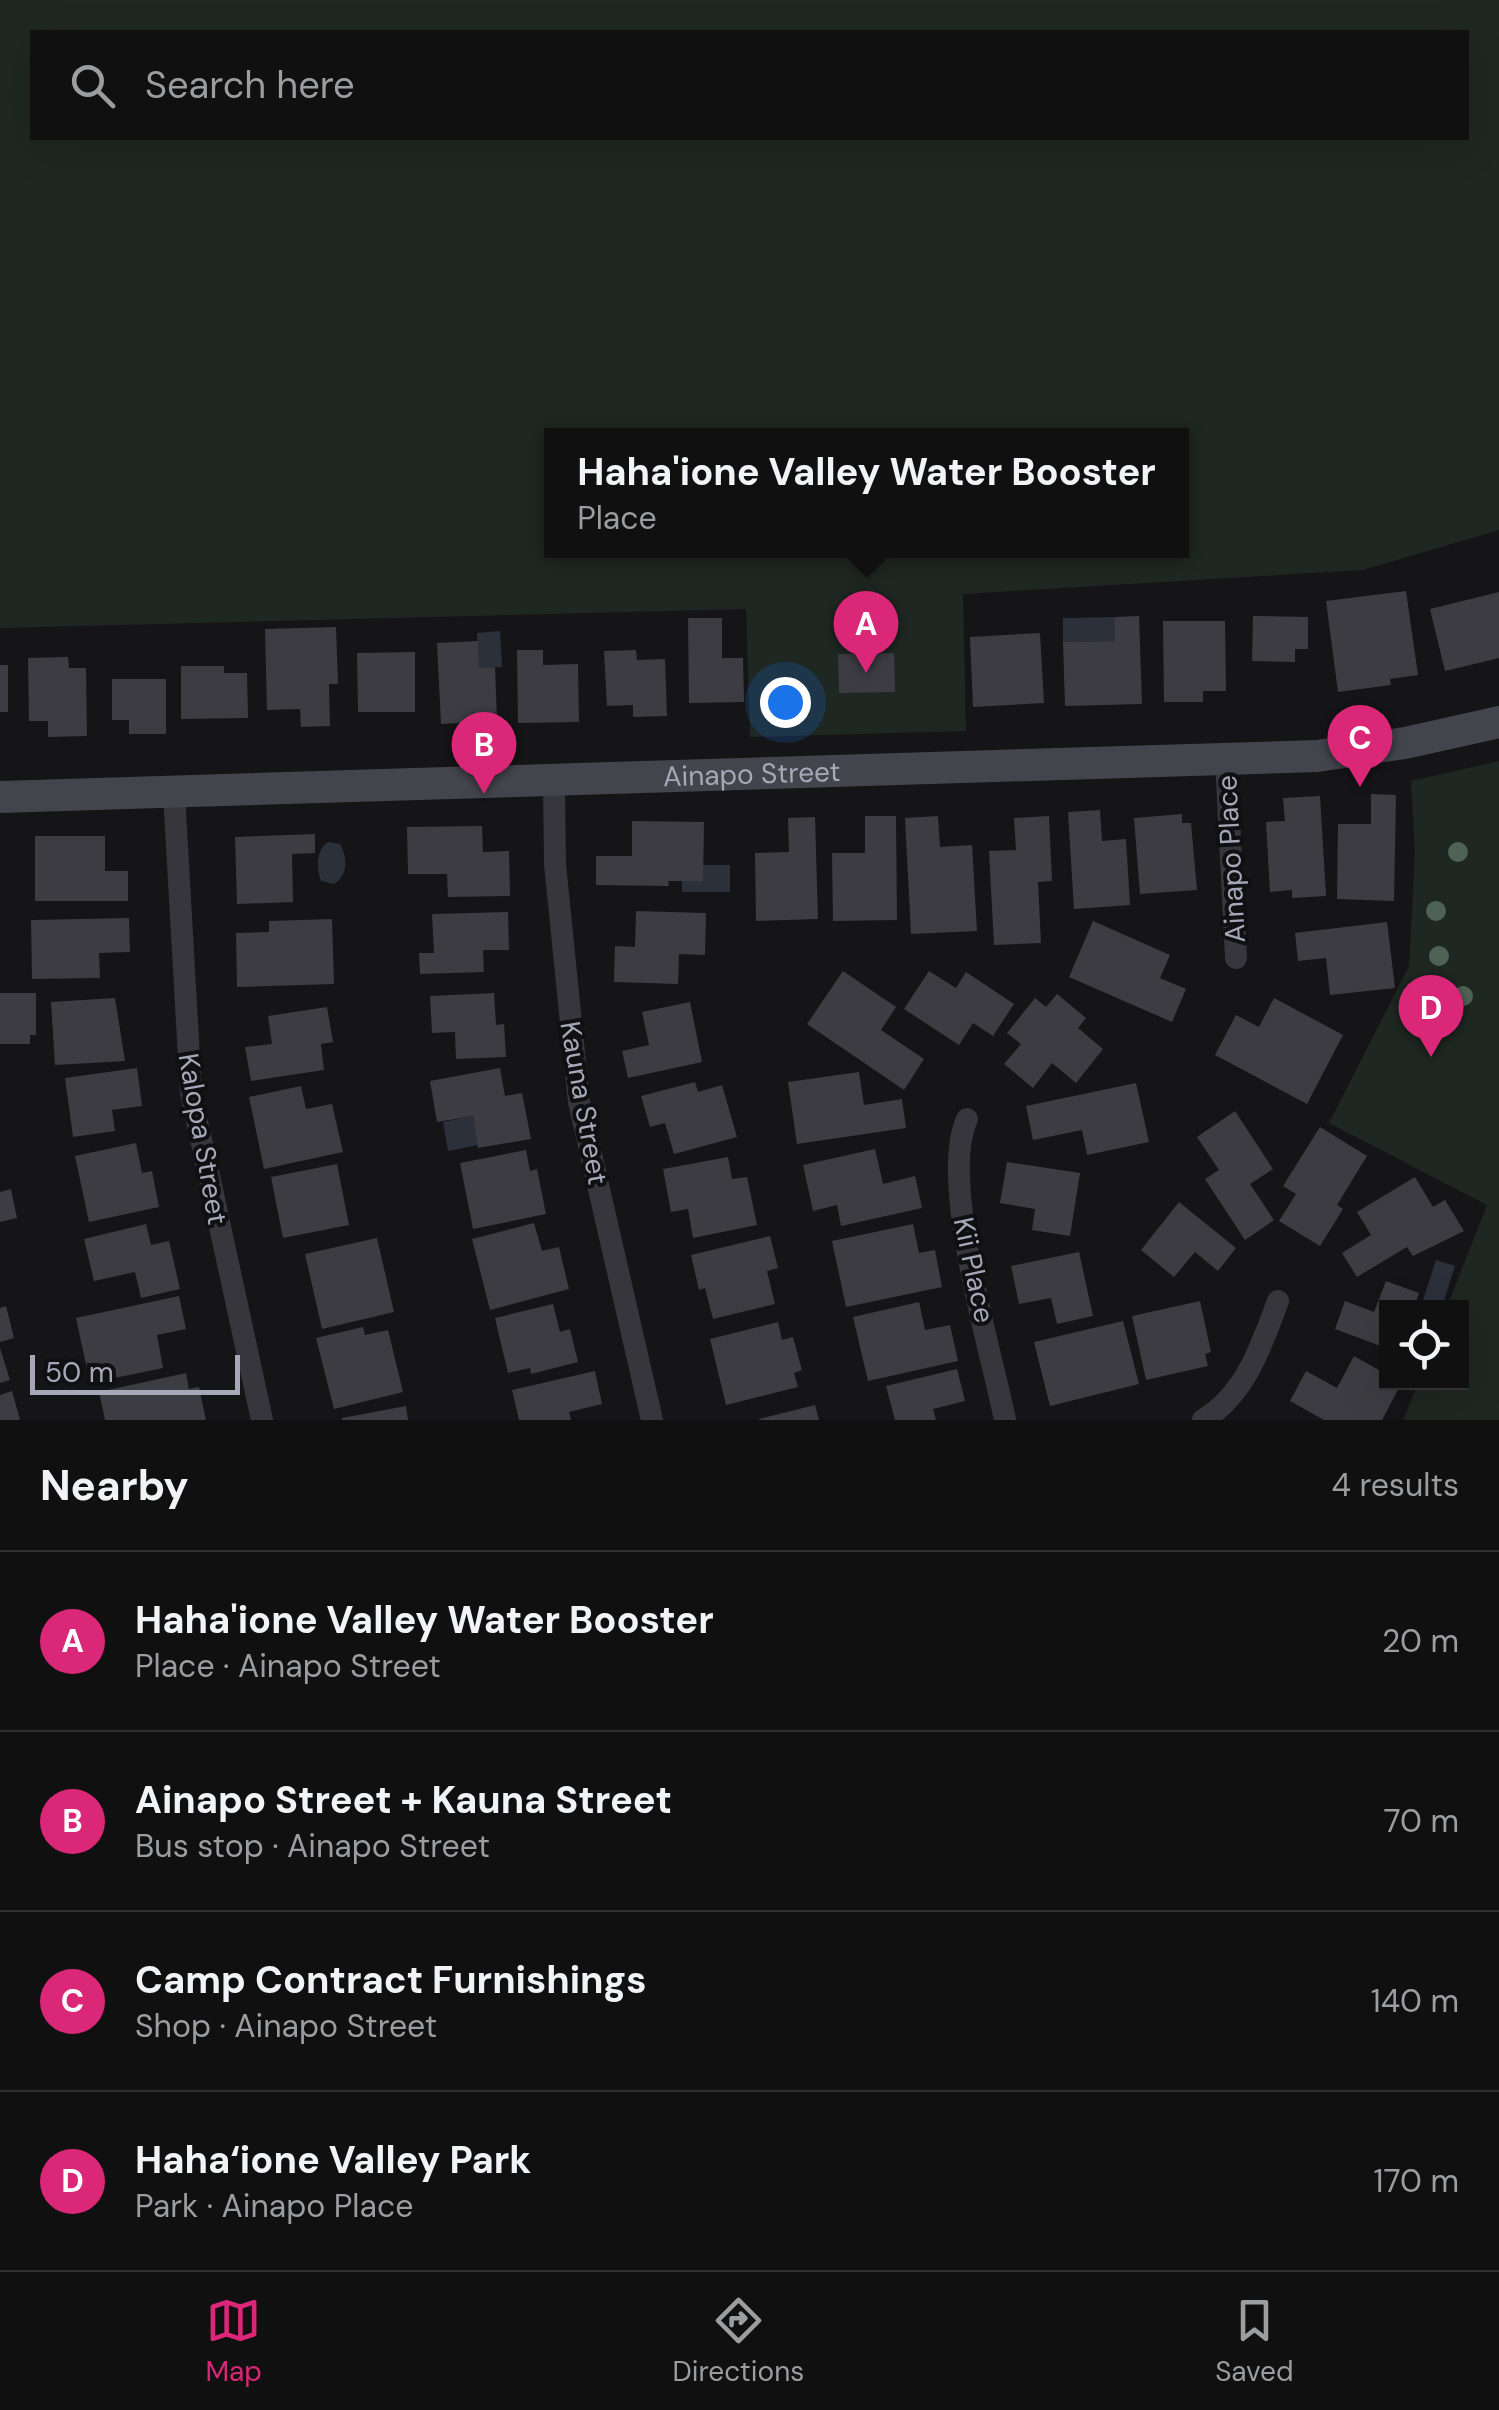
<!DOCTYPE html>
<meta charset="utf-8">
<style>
:root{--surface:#101011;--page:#1e1e1f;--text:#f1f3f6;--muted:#9c9d9f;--line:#303031;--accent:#db2777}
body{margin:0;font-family:"DM Sans",sans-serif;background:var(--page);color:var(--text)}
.controls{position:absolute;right:30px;bottom:30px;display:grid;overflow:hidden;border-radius:0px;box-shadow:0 10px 40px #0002}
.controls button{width:90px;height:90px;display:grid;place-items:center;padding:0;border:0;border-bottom:2px solid var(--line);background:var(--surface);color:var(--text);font:50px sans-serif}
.scale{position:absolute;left:30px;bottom:25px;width:210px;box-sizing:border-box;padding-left:10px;border:5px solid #a6a8b8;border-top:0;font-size:28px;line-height:35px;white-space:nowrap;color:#a6a8b8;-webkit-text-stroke:8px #101012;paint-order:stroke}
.you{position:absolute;left:785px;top:702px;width:35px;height:35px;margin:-25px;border:8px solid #fff;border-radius:50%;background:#1a73e8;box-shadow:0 0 0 15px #1a73e833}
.badge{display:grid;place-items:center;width:65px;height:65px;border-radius:50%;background:var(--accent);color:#fff;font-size:32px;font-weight:700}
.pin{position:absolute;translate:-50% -82px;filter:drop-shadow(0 2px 5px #0008)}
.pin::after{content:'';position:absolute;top:52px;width:35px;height:30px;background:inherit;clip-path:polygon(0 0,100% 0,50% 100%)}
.popup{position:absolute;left:544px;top:428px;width:645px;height:130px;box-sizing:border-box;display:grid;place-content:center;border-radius:0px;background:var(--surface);filter:drop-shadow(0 2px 8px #0005);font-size:32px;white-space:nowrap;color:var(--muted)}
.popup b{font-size:38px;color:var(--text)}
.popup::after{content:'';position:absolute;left:50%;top:100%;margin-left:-20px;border:20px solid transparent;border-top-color:var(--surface)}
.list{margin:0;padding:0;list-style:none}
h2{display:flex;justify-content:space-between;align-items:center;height:130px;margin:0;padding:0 40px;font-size:42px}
h2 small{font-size:32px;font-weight:400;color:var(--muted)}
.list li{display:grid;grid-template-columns:65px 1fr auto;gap:30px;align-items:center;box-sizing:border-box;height:180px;padding:0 40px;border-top:2px solid var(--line)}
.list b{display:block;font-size:38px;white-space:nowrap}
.list p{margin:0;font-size:32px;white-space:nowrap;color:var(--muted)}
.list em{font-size:32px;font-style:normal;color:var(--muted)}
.icon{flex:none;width:55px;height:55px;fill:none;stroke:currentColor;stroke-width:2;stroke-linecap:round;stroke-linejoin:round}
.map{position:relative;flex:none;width:1499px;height:1420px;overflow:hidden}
.search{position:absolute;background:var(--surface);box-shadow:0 10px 40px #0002;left:30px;right:30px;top:30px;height:110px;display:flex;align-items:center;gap:25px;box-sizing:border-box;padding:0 35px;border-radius:0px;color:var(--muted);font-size:38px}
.sheet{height:850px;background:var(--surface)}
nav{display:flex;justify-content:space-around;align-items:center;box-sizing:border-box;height:140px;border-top:2px solid var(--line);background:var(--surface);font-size:28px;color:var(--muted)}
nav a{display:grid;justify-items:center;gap:5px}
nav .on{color:var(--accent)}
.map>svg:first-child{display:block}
.green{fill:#1f2722;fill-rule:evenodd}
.water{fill:#2b303b}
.building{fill:#3d3c42}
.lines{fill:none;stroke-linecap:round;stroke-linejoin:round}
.street{stroke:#36363c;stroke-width:22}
.secondary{stroke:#44444c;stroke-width:32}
.tree{fill:#4e6355}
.labels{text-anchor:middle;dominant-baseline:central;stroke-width:8;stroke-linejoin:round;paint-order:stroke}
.street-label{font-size:28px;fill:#a6a8b8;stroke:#101012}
</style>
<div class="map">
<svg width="1499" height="1420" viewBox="0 0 1499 1420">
<rect width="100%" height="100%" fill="#151517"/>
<path class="green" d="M0,0H1499V530L1363,570L963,594L966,731L750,737L746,609L0,628ZM32,32H1466V138H32ZM551,436H1181V550H551Z
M1499,761V1420H1403L1418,1383L1462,1382V1308L1447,1307L1487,1205L1329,1123L1409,966L1415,853L1411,781Z"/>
<path class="water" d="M1115,617V641L1063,642V618Z
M500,631L502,667L479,668L477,633Z
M328,842L340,844C348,857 348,876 334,884L321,881C316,868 316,850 328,842Z
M703,865H730V892H682V881Z
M473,1116L478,1145L448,1151L443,1122Z
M1436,1260L1455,1266L1442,1307L1422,1303Z"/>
<path class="building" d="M1406,591L1418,675L1390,679L1391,685L1338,692L1326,601Z
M1499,592V658L1445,671L1430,609Z
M1139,616L1142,704L1065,706L1063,642L1115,641V617Z
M1253,616L1308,617V649H1295V662L1252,661Z
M688,618H722V658H743L744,702L689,703Z
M1163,621H1225L1226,691H1203V702H1164Z
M336,627L338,684H329L330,726L301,727L300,709L267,710L265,629Z
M1040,633L1044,703L973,707L970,637Z
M478,641L479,668L495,667L497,721L441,724L437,643Z
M517,650H543V665L578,664L579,722L518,723Z
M636,650L637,660L665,659L667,716L633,717V705L607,706L604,651Z
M415,652V712H358L357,653Z
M894,653L895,692L839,693L838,654Z
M68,657L69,668H86L87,736L48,737V721H29L28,658Z
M0,665H8V712H0Z
M181,666H224V673H247L248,718L181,719Z
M112,679H166V734H129V720H112Z
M1371,794L1396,795L1394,901L1337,899L1338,824H1371Z
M1320,796L1326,896L1292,898V890L1270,892L1266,822L1285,821L1283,798Z
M1100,810L1102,841L1126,839L1130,905L1074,909L1068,812Z
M1182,814V823H1191L1197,890L1140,894L1134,818Z
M865,816H896L897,920L833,921L832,853H865Z
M938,816L940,847L972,845L977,931L911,934L905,818Z
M1049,816L1052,881L1038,882L1041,943L994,945L989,851L1016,850L1014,818Z
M815,817L818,919L756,921L755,853L789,852L788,818Z
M632,821L704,822L703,881H668L669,886L596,885V856H632Z
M482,826L483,852L509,851L510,896L448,897L447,874H408L407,827Z
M315,834V853L292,854L293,902L237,904L235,837Z
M35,836H105V871H128V901H35Z
M636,911L706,913L705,955L679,954L678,984L614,982L615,946L635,947Z
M508,912L509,950H483L484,972L420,974L419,953H434L432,914Z
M129,918L130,952L99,953L100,978L32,979L31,920Z
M332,919L334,984L237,987L236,933L269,932V921Z
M1093,921L1170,955L1160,978L1186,989L1172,1022L1069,977Z
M1387,922L1395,988L1330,995L1326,958L1298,961L1295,933Z
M843,971L896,1007L881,1030L924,1059L904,1090L807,1024Z
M929,971L956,988L966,972L1014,1004L993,1036L973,1023L959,1045L904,1009Z
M0,993H36V1035H30V1044H0Z
M494,993L496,1025L504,1024L506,1057L456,1059L455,1032L432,1033L430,996Z
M1057,994L1086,1018L1078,1028L1103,1049L1076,1083L1052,1063L1033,1088L1004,1064L1021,1044L1007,1033L1035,998L1046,1007Z
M115,998L125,1061L55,1065L51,1002Z
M1274,998L1343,1035L1307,1104L1215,1055L1236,1015L1259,1027Z
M690,1002L702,1062L628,1078L622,1051L649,1045L642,1012Z
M327,1007L333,1042L321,1044L324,1070L251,1081L245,1047L272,1044L268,1016Z
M137,1068L142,1106L112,1110L115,1131L73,1137L65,1078Z
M500,1068L505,1096L522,1093L531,1139L478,1148L473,1116L437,1122L430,1081Z
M859,1072L864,1105L902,1099L906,1128L797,1144L788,1082Z
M695,1082L698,1092L722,1085L737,1137L674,1154L665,1123L650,1127L641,1096Z
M1136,1083L1149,1142L1087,1155L1082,1130L1033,1140L1026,1106Z
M301,1086L306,1109L332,1104L343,1152L264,1169L249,1097Z
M1235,1111L1273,1169L1250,1184L1274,1220L1245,1240L1205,1179L1219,1170L1197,1137Z
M1320,1127L1367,1156L1337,1205L1343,1209L1320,1246L1279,1221L1296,1194L1283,1186Z
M136,1143L142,1173L152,1171L159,1207L89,1222L75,1156Z
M875,1149L883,1184L915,1176L922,1208L841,1226L837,1205L813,1211L803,1165Z
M526,1150L530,1171L537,1169L546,1214L473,1229L460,1163Z
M728,1157L732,1179L747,1177L757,1225L693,1238L688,1209L671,1212L663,1169Z
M1007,1162L1080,1173L1070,1236L1032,1230L1035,1209L1000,1203Z
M337,1164L349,1225L283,1238L271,1177Z
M1415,1177L1433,1207L1445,1200L1464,1231L1413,1256L1407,1247L1357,1277L1342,1253L1371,1235L1357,1212Z
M11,1189L17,1218L0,1222V1192Z
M1179,1202L1236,1248L1218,1271L1195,1252L1174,1277L1141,1250Z
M534,1223L542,1251L559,1247L569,1289L490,1310L472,1239Z
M146,1224L151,1245L169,1241L180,1289L141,1298L135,1272L94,1281L84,1239Z
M913,1224L919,1253L935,1250L942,1287L846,1307L832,1241Z
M770,1236L778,1268L767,1271L775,1304L713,1319L705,1288L699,1290L691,1255Z
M377,1238L394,1312L322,1329L305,1254Z
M1079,1252L1093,1316L1057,1324L1051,1298L1019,1304L1011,1266Z
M1386,1281L1419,1293L1414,1308H1386V1348L1335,1329L1345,1301L1374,1312Z
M179,1296L186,1329L157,1335L163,1368L90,1383L76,1318Z
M1200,1301L1211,1352L1205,1354L1208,1366L1146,1380L1132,1316Z
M919,1302L925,1330L950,1325L958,1361L868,1381L853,1317Z
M553,1304L560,1332L570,1329L578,1362L531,1374L530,1368L508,1373L495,1318Z
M6,1306L14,1338L0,1342V1308Z
M1123,1321L1139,1384L1050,1406L1034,1342Z
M778,1322L782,1340L793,1337L802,1370L794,1373L798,1387L726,1405L710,1339Z
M363,1327L365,1335L388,1330L403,1392L334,1409L316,1338Z
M0,1348L10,1380L0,1383Z
M1354,1356L1386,1374V1382H1402L1382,1420H1324L1290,1401L1306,1371L1337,1388Z
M957,1369L965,1401L933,1409L936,1420H895L886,1386Z
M595,1371L602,1404L569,1412L571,1420H519L512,1390Z
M186,1373L189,1389L199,1387L206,1420H105L99,1392Z
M12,1391L20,1420H0V1395Z
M815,1405L819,1420H759V1419Z
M406,1406L408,1420H342V1418Z"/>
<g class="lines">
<path class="street" d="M1226,759L1236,958
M554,781L555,864L579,1102L652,1420
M174,793L191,1093L262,1420
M967,1119C939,1180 991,1350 1005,1420
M1203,1420C1246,1394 1261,1346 1278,1301"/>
<path class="secondary" id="s1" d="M0,797L1317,756L1405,743L1499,722"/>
</g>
<g class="tree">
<circle cx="1458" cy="852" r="10"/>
<circle cx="1436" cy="911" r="10"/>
<circle cx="1439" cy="956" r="10"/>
<circle cx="1463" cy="996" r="10"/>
</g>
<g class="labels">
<g class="street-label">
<text stroke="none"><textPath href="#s1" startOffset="752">Ainapo Street</textPath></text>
<text transform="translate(1231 859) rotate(-93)">Ainapo Place</text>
<text transform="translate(584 1103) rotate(80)">Kauna Street</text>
<text transform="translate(203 1139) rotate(80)">Kalopa Street</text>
<text transform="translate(974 1270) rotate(78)">Kii Place</text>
</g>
</g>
</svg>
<div class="controls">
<button><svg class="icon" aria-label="locate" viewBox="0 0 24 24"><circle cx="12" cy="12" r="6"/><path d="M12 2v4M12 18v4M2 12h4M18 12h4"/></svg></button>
</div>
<div class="scale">50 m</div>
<div class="you"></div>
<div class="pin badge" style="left:866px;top:673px">A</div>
<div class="popup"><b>Haha'ione Valley Water Booster</b>Place</div>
<div class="pin badge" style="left:484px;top:794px">B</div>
<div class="pin badge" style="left:1360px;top:787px">C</div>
<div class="pin badge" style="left:1431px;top:1057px">D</div>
<div class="search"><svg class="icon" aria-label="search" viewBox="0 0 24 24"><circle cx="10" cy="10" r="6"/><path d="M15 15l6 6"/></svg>Search here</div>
</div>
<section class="sheet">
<h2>Nearby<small>4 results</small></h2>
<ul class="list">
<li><span class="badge">A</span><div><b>Haha'ione Valley Water Booster</b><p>Place · Ainapo Street</p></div><em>20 m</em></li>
<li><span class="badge">B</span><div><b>Ainapo Street + Kauna Street</b><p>Bus stop · Ainapo Street</p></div><em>70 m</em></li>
<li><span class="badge">C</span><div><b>Camp Contract Furnishings</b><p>Shop · Ainapo Street</p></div><em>140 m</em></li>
<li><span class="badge">D</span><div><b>Haha‘ione Valley Park</b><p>Park · Ainapo Place</p></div><em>170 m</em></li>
</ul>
</section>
<nav>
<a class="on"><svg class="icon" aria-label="map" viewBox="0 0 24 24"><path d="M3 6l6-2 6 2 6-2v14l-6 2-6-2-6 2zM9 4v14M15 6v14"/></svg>Map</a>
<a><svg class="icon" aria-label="directions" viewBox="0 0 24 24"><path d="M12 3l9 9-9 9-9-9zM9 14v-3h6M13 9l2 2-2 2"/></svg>Directions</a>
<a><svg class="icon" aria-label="saved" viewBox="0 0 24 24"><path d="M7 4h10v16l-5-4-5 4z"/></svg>Saved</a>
</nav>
